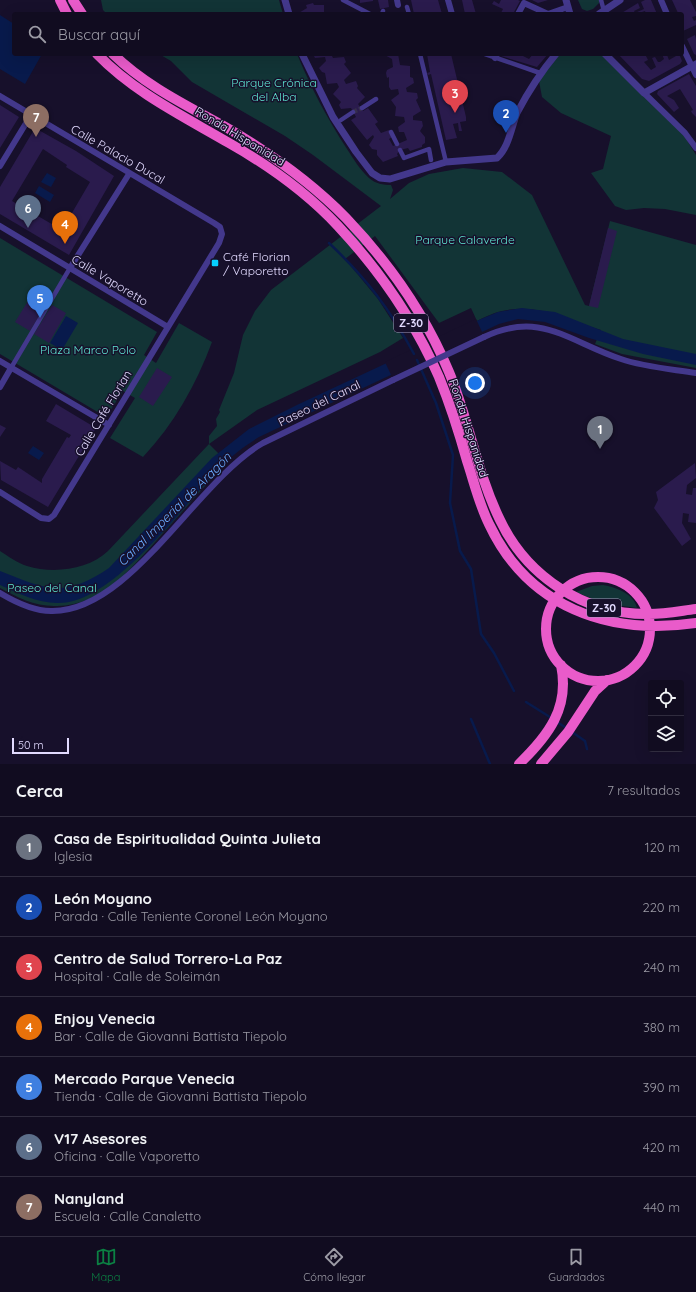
<!DOCTYPE html>
<html lang="es">
<meta charset="utf-8">
<style>
:root{--surface:#110c20;--page:#1e1a2d;--text:#f1f3f6;--muted:#9c9ba5;--line:#302c3e;--accent:#0b8043}
body{margin:0;font-family:Quicksand,sans-serif;background:var(--page);color:var(--text)}
.controls{position:absolute;right:12px;bottom:12px;display:grid;overflow:hidden;border-radius:4px;box-shadow:0 4px 16px #0002}
.controls button{width:36px;height:36px;display:grid;place-items:center;padding:0;border:0;border-bottom:1px solid var(--line);background:var(--surface);color:var(--text);font:20px sans-serif}
.scale{position:absolute;left:12px;bottom:10px;width:57px;box-sizing:border-box;padding-left:4px;border:2px solid #e2daff;border-top:0;font-size:11px;line-height:14px;white-space:nowrap;color:#e2daff;-webkit-text-stroke:3px #17102b;paint-order:stroke}
.you{position:absolute;left:475px;top:383px;width:14px;height:14px;margin:-10px;border:3px solid #fff;border-radius:50%;background:#1a73e8;box-shadow:0 0 0 6px #1a73e833}
.badge{display:grid;place-items:center;width:26px;height:26px;border-radius:50%;background:var(--accent);color:#fff;font-size:13px;font-weight:700}
.pin{position:absolute;translate:-50% -33px;filter:drop-shadow(0 1px 2px #0008)}
.pin::after{content:'';position:absolute;top:21px;width:14px;height:12px;background:inherit;clip-path:polygon(0 0,100% 0,50% 100%)}
.list{margin:0;padding:0;list-style:none}
h2{display:flex;justify-content:space-between;align-items:center;height:52px;margin:0;padding:0 16px;font-size:17px}
h2 small{font-size:13px;font-weight:400;color:var(--muted)}
.list li{display:grid;grid-template-columns:26px 1fr auto;gap:12px;align-items:center;box-sizing:border-box;height:60px;padding:0 16px;border-top:1px solid var(--line)}
.list b{display:block;font-size:15px;white-space:nowrap}
.list p{margin:0;font-size:13px;white-space:nowrap;color:var(--muted)}
.list em{font-size:13px;font-style:normal;color:var(--muted)}
.icon{flex:none;width:22px;height:22px;fill:none;stroke:currentColor;stroke-width:2;stroke-linecap:round;stroke-linejoin:round}
.map{position:relative;flex:none;width:696px;height:764px;overflow:hidden}
.search{position:absolute;background:var(--surface);box-shadow:0 4px 16px #0002;left:12px;right:12px;top:12px;height:44px;display:flex;align-items:center;gap:10px;box-sizing:border-box;padding:0 14px;border-radius:4px;color:var(--muted);font-size:15px}
.sheet{height:472px;background:var(--surface)}
nav{display:flex;justify-content:space-around;align-items:center;box-sizing:border-box;height:56px;border-top:1px solid var(--line);background:var(--surface);font-size:11px;color:var(--muted)}
nav a{display:grid;justify-items:center;gap:2px}
nav .on{color:var(--accent)}
.map>svg:first-child{display:block}
.green{fill:#123436}
.water{fill:#081a4c}
.pier{fill:#17102b}
.lines{fill:none;stroke-linecap:round;stroke-linejoin:round}
.stream{stroke:#081a4c;stroke-width:2.5}
.building{fill:#2a1b4d;fill-rule:evenodd}
.pedestrian-tunnel{stroke:#352e4b;stroke-width:4.5;stroke-dasharray:4.5 2;stroke-linecap:butt}
.pedestrian{stroke:#43388c;stroke-width:4.5}
.minor{stroke:#43388c;stroke-width:6}
.tertiary{stroke:#43388c;stroke-width:7}
.trunk{stroke:#e95bca;stroke-width:10}
.minor-bridge{stroke:#43388c;stroke-width:6}
.poi-dot{fill:#06cfff;stroke:#17102b;stroke-width:1.5}
.labels{text-anchor:middle;dominant-baseline:central;stroke-width:3;stroke-linejoin:round;paint-order:stroke}
.shield{fill:#17102b;stroke:#a59dbf;stroke-width:1}
.shield-label{font-size:11px;font-weight:bold;fill:#e2daff}
.park-label{font-size:12px;fill:#5ee6d1;stroke:#17102b}
.street-label{font-size:12px;fill:#e2daff;stroke:#17102b}
.poi-label{font-size:12px;fill:#e2daff;stroke:#17102b;text-anchor:start}
.water-label{font-size:13px;font-style:italic;fill:#68abff;stroke:#17102b}
</style>
<div class="map">
<svg width="696" height="764" viewBox="0 0 696 764">
<rect width="100%" height="100%" fill="#17102b"/>
<path class="green" d="M101,0H279L283,14H107L103,10Z
M578,0H599V3L593,9L587,11L582,9Z
M159,54H297C311,88 327,118 347,149C353,158 360,170 369,178C376,184 383,185 391,185L393,190L390,199L409,183L429,174L463,168L502,172L532,195L585,305L589,306L610,221L696,245V368L622,354L595,344L601,330C556,316 524,295 477,321L471,308L439,323L375,236L345,259L378,299L403,338L380,352L257,410L209,444L227,462C205,485 185,509 164,532C136,563 102,608 54,606C34,606 17,597 0,588V551C8,556 17,563 27,566C53,574 88,570 108,551L209,444V436L217,426L216,419L220,412L219,410L234,373L243,335L255,311L271,290L381,206L313,155L285,136L192,82L171,61Z
M560,54H601L683,134L696,155V215L665,209L644,208L626,210L615,206L591,173L603,169L611,136L561,113L542,97L539,81Z
M0,238L157,332L144,355L156,363L179,323L212,342C196,385 174,424 143,457L110,438L135,398L123,391L106,417L0,354Z
M603,585C616,587 634,594 637,608L602,603L576,592L592,586Z"/>
<path class="water" d="M0,15L14,24V54H42L25,84L0,69Z
M47,173L56,178L51,187L41,182Z
M39,186L54,195L50,202L35,193Z
M522,308L555,312L623,339L696,354V365L643,354L589,338L545,322L518,319L499,324L259,437C245,446 232,455 221,467C183,505 113,605 57,603C37,603 18,593 0,585V571C47,590 65,598 109,568L212,458L249,429L299,404L481,319L498,312Z
M66,316L78,323L62,350L50,343Z
M33,446L44,453L39,460L28,453Z"/>
<path class="pier" d="M476,319L483,334L392,377L385,362Z"/>
<g class="lines">
<path class="stream" d="M329,243C366,278 390,309 414,354
M417,360L436,403L453,455L450,503L460,551L471,569L481,634L494,653L514,691
M526,702L553,719
M471,719L490,764
M557,722L568,729
M572,732L585,741L587,749"/>
</g>
<path class="building" d="M360,0H373V1L360,3Z
M378,0H388L389,7L380,9Z
M411,0H438L442,14H414Z
M462,0H472L476,14H465Z
M501,0H518L520,1L513,14H498V12L501,13L503,9L492,4L494,1L499,4Z
M532,0H548L538,3Z
M645,0H651L657,14H646L645,11L642,12L643,14H620L638,3L640,8L634,11L635,13L644,9L641,2Z
M672,0H690L696,12V16L692,17L694,21L696,20V25L683,31L682,14L678,13Z
M313,3L314,5H324V14H297L307,8L306,5Z
M695,35L696,39V55L694,54L687,39Z
M313,54H331L333,58L344,57L346,62L344,64L351,73L344,80L346,84L356,81L358,86L357,88L365,97L358,104L363,111L368,108L378,122L375,124L381,133L389,130L392,137L389,139L393,146L407,140L404,132H399L398,127L405,122L404,117L395,116L396,107L391,100L399,94L398,89L391,90L389,87V77L387,78L386,73L387,70L393,67L392,59L383,54H398L400,65L410,66V77L413,78L414,83L406,88L407,92L417,93L418,98L416,100L421,111L413,116V120L422,121L423,126L420,131L425,137V143L422,145V147L410,151L408,148L400,150L397,154L398,156L383,162L377,155V150L372,149L369,145L374,137L373,135L367,140L351,120L356,117L351,108L341,109L339,105L341,102L333,94L339,87L337,83L327,84L325,73L322,72L319,68L326,61L325,57L315,58Z
M427,54H451L466,117V121L460,122L462,131H459L458,123L453,124L457,138L446,140L431,74L428,75L427,73L430,72Z
M502,54H519L529,59L533,54H548L537,67L501,56Z
M618,54H645L648,60L644,62L651,70L656,67L652,58L655,57L658,62H660L664,59L662,54H670L667,55L669,60L676,56L674,54H679L682,61L680,64L649,81L642,79Z
M689,74L696,86V117L692,113L691,111L693,110L680,89L667,96L674,100L679,108L674,112L657,94L658,91Z
M0,105L19,117L0,148Z
M35,128L76,151L114,176L69,255L0,214V187ZM43,149L67,165L66,167L90,182L62,230L12,201Z
M608,228L617,231L598,308L589,306Z
M33,293L48,302L30,331L15,322Z
M52,305L66,313L49,343L34,334Z
M157,368L172,377L153,406L139,397Z
M56,404L96,428L48,507L1,480L0,461L16,470L18,467L42,483V479L67,437L69,438L71,435L46,421Z
M0,425L6,428L0,437Z
M695,463L696,478L687,485L686,494L692,495L693,488H696V523L688,522L689,514L683,513L682,523L691,539L682,546L654,508L658,500L656,492Z"/>
<g class="lines">
<path class="pedestrian-tunnel" d="M353,112L362,108"/>
<path class="pedestrian" d="M343,0L370,14
M601,0L604,11
M407,7L409,14
M382,14L383,11
M420,54L446,162
M485,54L540,73
M362,108L376,99
M341,120L353,112
M391,132L397,144
M400,150L404,158L429,149L431,160
M11,368L70,268"/>
<path class="minor" d="M397,0L398,5
M448,0L452,14
M661,0L667,14
M518,14L524,3L548,14L568,7
M682,46L696,75
M495,58L497,54
M644,93L685,133L696,148
M0,96L214,223L220,227L222,234L219,243L54,515L49,519L41,518L0,492
M0,166L31,115
M0,226L168,327
M70,268L129,174
M484,337C541,310 569,342 621,359C644,367 671,369 696,373
M0,361L109,425
M0,387L11,368
M0,593C15,602 33,611 51,611C130,613 196,481 263,443L393,380"/>
<path class="tertiary" d="M285,0L289,14
M566,0L570,14
M599,14L620,0
M302,54L333,117L356,152L372,173L380,178L390,179L446,162L497,158C509,147 511,128 517,113C528,92 540,73 556,54
M605,54L644,93L696,64"/>
<path class="trunk" d="M60,0L67,14
M73,0L82,14
M97,54C135,93 183,116 229,143C268,165 307,193 338,226C380,271 414,320 439,377C450,404 459,432 467,461C474,482 479,504 489,524C528,607 608,636 696,623
M113,54C147,87 188,106 229,129C271,154 312,183 346,218C389,263 425,314 449,372C469,420 477,473 500,520C527,577 585,615 649,614C665,614 680,611 696,609
M546 629a52 52 0 1 1 104 0a52 52 0 1 1-104 0Z
M519,764C548,736 570,708 561,665
M541,764L568,732L595,691L607,680"/>
<path class="minor-bridge" d="M393,380L484,337"/>
</g>
<rect class="poi-dot" x="211" y="259" width="8" height="8" rx="2"/>
<g class="labels">
<g class="shield">
<rect x="394" y="314" width="34" height="18" rx="3"/>
<rect x="587" y="599" width="34" height="18" rx="3"/>
</g>
<g class="shield-label">
<text x="411" y="323">Z-30</text>
<text x="604" y="608">Z-30</text>
</g>
<g class="park-label">
<text x="274" y="82">Parque Crónica<tspan x="274" dy="14">del Alba</tspan></text>
<text x="465" y="239">Parque Calaverde</text>
<text x="88" y="349">Plaza Marco Polo</text>
<text x="52" y="587">Paseo del Canal</text>
</g>
<g class="street-label">
<text transform="translate(240 136) rotate(31)">Ronda Hispanidad</text>
<text transform="translate(118 154) rotate(30)">Calle Palacio Ducal</text>
<text transform="translate(110 280) rotate(31)">Calle Vaporetto</text>
<text transform="translate(319 403) rotate(-26)">Paseo del Canal</text>
<text transform="translate(103 413) rotate(-59)">Calle Café Florian</text>
<text transform="translate(469 428) rotate(72)">Ronda Hispanidad</text>
</g>
<g class="poi-label">
<text x="223" y="256">Café Florian<tspan x="223" dy="14">/ Vaporetto</tspan></text>
</g>
<g class="water-label">
<text transform="translate(174 509) rotate(-45)">Canal Imperial de Aragón</text>
</g>
</g>
</svg>
<div class="controls">
<button><svg class="icon" aria-label="locate" viewBox="0 0 24 24"><circle cx="12" cy="12" r="6"/><path d="M12 2v4M12 18v4M2 12h4M18 12h4"/></svg></button>
<button><svg class="icon" aria-label="layers" viewBox="0 0 24 24"><path d="M12 4l9 5-9 5-9-5zM3 14l9 5 9-5"/></svg></button>
</div>
<div class="scale">50 m</div>
<div class="you"></div>
<div class="pin badge" style="left:600px;top:449px;background:#6b7280">1</div>
<div class="pin badge" style="left:506px;top:133px;background:#1a4fb4">2</div>
<div class="pin badge" style="left:455px;top:113px;background:#e0444e">3</div>
<div class="pin badge" style="left:65px;top:244px;background:#e8710a">4</div>
<div class="pin badge" style="left:40px;top:318px;background:#3f7fe0">5</div>
<div class="pin badge" style="left:28px;top:228px;background:#5c6f8a">6</div>
<div class="pin badge" style="left:36px;top:137px;background:#8d6e63">7</div>
<div class="search"><svg class="icon" aria-label="search" viewBox="0 0 24 24"><circle cx="10" cy="10" r="6"/><path d="M15 15l6 6"/></svg>Buscar aquí</div>
</div>
<section class="sheet">
<h2>Cerca<small>7 resultados</small></h2>
<ul class="list">
<li><span class="badge" style="background:#6b7280">1</span><div><b>Casa de Espiritualidad Quinta Julieta</b><p>Iglesia</p></div><em>120 m</em></li>
<li><span class="badge" style="background:#1a4fb4">2</span><div><b>León Moyano</b><p>Parada · Calle Teniente Coronel León Moyano</p></div><em>220 m</em></li>
<li><span class="badge" style="background:#e0444e">3</span><div><b>Centro de Salud Torrero-La Paz</b><p>Hospital · Calle de Soleimán</p></div><em>240 m</em></li>
<li><span class="badge" style="background:#e8710a">4</span><div><b>Enjoy Venecia</b><p>Bar · Calle de Giovanni Battista Tiepolo</p></div><em>380 m</em></li>
<li><span class="badge" style="background:#3f7fe0">5</span><div><b>Mercado Parque Venecia</b><p>Tienda · Calle de Giovanni Battista Tiepolo</p></div><em>390 m</em></li>
<li><span class="badge" style="background:#5c6f8a">6</span><div><b>V17 Asesores</b><p>Oficina · Calle Vaporetto</p></div><em>420 m</em></li>
<li><span class="badge" style="background:#8d6e63">7</span><div><b>Nanyland</b><p>Escuela · Calle Canaletto</p></div><em>440 m</em></li>
</ul>
</section>
<nav>
<a class="on"><svg class="icon" aria-label="map" viewBox="0 0 24 24"><path d="M3 6l6-2 6 2 6-2v14l-6 2-6-2-6 2zM9 4v14M15 6v14"/></svg>Mapa</a>
<a><svg class="icon" aria-label="directions" viewBox="0 0 24 24"><path d="M12 3l9 9-9 9-9-9zM9 14v-3h6M13 9l2 2-2 2"/></svg>Cómo llegar</a>
<a><svg class="icon" aria-label="saved" viewBox="0 0 24 24"><path d="M7 4h10v16l-5-4-5 4z"/></svg>Guardados</a>
</nav>
